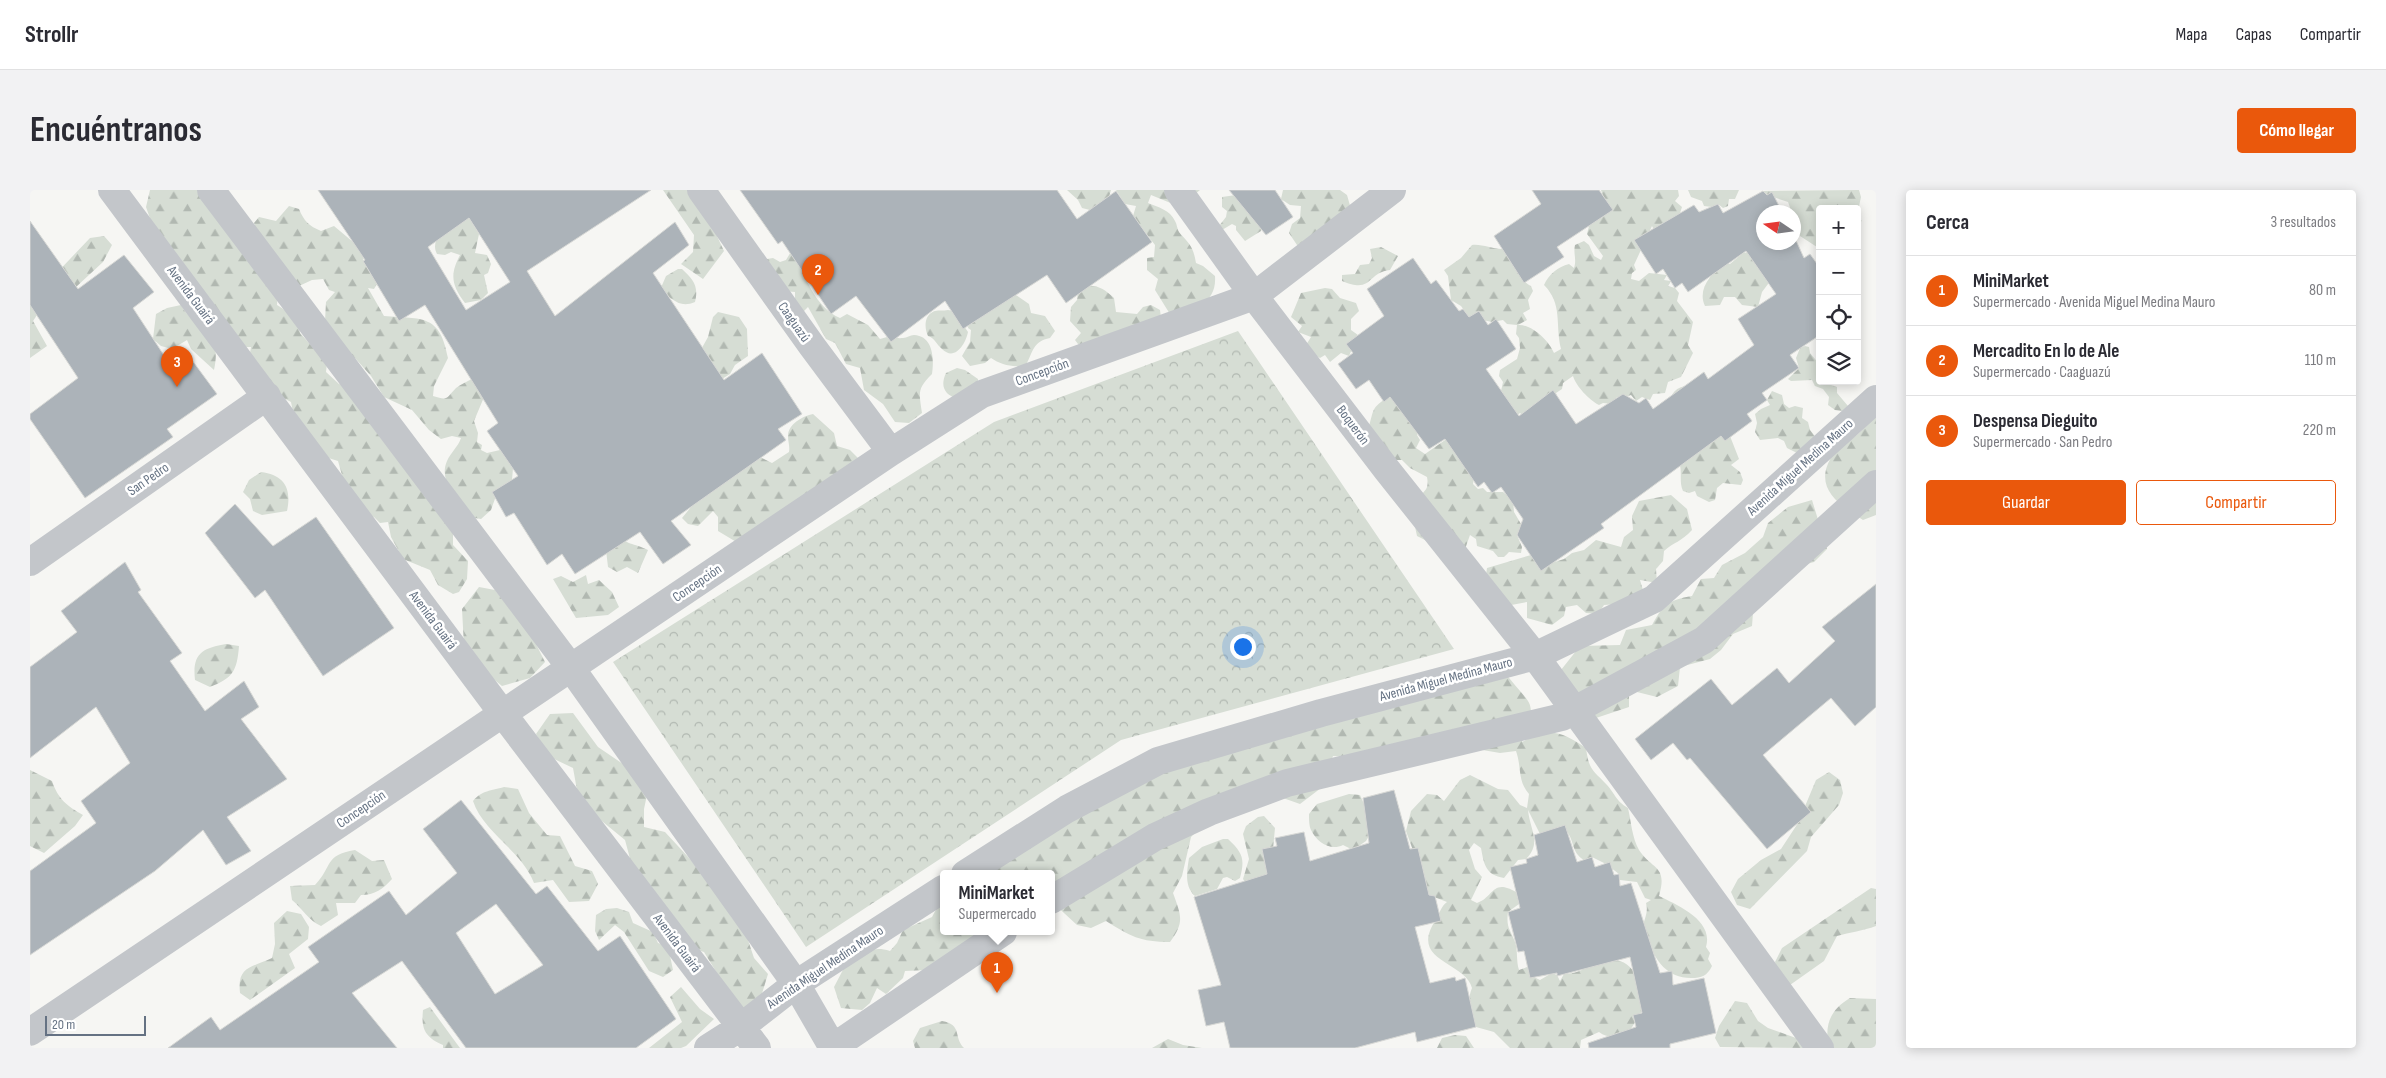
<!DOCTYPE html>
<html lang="es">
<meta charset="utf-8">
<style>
:root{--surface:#fff;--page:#f2f2f3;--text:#2b2b33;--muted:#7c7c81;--line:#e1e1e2;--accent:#ea580c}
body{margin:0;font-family:"Sofia Sans Condensed",sans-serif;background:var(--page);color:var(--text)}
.controls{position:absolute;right:15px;top:15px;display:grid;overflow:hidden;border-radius:5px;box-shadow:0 2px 12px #0003}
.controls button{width:45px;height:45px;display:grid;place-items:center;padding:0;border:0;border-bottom:1px solid var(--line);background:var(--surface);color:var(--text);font:25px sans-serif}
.compass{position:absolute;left:1726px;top:15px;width:45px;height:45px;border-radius:50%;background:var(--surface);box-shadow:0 2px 12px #0003;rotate:283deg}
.scale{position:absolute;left:15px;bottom:12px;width:101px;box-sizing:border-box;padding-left:5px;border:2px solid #657283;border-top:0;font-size:14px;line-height:18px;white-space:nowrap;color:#657283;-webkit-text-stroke:4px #fff;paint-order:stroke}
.you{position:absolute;left:1212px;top:456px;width:18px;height:18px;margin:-12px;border:4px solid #fff;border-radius:50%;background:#1a73e8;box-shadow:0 0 0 8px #1a73e833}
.badge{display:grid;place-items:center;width:32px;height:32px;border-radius:50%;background:var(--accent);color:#fff;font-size:16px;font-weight:700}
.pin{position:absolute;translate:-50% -41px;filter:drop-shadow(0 1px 2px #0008)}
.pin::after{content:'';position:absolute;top:26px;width:18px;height:15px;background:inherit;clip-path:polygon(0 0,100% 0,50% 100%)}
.popup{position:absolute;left:910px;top:680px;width:115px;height:65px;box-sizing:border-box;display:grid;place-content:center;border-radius:5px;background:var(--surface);filter:drop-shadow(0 1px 4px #0005);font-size:16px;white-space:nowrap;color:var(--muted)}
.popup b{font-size:19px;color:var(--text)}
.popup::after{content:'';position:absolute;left:50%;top:100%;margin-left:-10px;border:10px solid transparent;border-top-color:var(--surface)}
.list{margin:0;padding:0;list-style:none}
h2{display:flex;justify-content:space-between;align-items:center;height:65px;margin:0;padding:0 20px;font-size:21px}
h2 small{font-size:16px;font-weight:400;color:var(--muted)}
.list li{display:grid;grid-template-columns:32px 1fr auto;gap:15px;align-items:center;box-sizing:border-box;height:70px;padding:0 20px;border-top:1px solid var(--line)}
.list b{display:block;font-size:19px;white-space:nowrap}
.list p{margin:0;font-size:16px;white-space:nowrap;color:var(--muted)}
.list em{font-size:16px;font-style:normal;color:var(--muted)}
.actions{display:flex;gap:10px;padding:15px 20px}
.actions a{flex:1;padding:11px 0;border:1px solid var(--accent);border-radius:5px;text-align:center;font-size:18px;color:var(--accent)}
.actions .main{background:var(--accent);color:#fff}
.icon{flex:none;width:28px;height:28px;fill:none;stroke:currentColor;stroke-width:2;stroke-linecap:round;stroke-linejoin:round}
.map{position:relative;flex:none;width:1846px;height:858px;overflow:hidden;border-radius:5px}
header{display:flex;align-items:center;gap:30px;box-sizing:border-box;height:70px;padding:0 25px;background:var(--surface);border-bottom:1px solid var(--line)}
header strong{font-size:24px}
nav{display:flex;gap:28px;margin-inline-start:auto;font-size:18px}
.intro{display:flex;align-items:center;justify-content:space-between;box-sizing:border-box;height:120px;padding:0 30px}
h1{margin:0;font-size:35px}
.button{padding:12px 22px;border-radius:5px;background:var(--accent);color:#fff;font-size:18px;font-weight:700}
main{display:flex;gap:30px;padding:0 30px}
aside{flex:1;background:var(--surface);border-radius:5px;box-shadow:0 2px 12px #0003}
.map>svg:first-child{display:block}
.forest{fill:url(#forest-firs)}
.park{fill:url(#park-crowns)}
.building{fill:#acb3b9;stroke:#d7d8d5;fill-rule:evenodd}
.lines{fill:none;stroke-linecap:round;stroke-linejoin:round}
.minor{stroke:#c3c6ca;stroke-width:28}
.labels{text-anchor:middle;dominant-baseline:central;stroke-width:5;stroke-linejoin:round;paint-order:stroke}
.street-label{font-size:14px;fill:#657283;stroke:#fff}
</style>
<header>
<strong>Strollr</strong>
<nav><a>Mapa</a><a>Capas</a><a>Compartir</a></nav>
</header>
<div class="intro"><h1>Encuéntranos</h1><a class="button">Cómo llegar</a></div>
<main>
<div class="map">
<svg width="1846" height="858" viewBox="0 0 1846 858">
<defs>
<pattern id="forest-firs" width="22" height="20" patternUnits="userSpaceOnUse" patternTransform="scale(1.25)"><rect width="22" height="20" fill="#d6ddd4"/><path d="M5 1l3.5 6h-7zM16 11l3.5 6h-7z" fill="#b1b8b1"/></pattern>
<pattern id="park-crowns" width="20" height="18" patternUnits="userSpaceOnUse" patternTransform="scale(1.25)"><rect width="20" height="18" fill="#d6ddd4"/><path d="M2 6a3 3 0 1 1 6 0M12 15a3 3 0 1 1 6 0" fill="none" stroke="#b1b8b1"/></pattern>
</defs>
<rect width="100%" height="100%" fill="#f6f6f3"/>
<path class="forest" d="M120,0H170L248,101L247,115C256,120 270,132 270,143L297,173L296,182L309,194L317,196L347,243L423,338V355L438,371L437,389L429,402L423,404L408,395L400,380L373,369L361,347L358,332L350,333L344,327L335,325L314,292L308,271L292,266L264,227L261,212L236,199L219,169L221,157H214L180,119V108L170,102L123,37L116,17Z
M633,0H657L686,44L694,61L673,89L651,74L663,62L664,45Z
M1037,0H1081L1077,14L1067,27L1060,20L1052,18L1048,10Z
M1086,0H1170L1159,9L1143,14L1121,5L1118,13C1128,17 1140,20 1145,31C1147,34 1147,39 1149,42C1160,55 1163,56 1166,73L1173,76L1185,86C1187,114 1164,118 1143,129L1125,100L1128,89L1117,80V68L1124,67L1125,55L1103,26L1106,16L1095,14Z
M1253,0H1310L1317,5L1325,33L1271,61L1259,43L1262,34L1270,28L1271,16L1260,15L1251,9Z
M1571,0H1648L1649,6L1645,11L1652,17L1649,26L1626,44L1622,36L1604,75L1606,80L1602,83L1601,89L1609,91L1619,83L1637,85L1634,90L1641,91L1638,96L1645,98L1649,103L1647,111L1663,132L1658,155L1663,163L1651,187L1638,192L1635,203L1623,204L1620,210L1612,207L1606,211L1601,205L1592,208L1587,207L1583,214L1573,213L1569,215C1559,210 1546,196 1543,186L1533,193L1532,199L1526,203L1529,212L1495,227L1490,223L1486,226L1471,201L1473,192L1469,186L1470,180L1487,169L1490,158L1489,148L1486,144L1487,135L1477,134L1473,130L1462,132L1439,127L1431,116L1421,110L1418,86L1414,80L1431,68L1442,55C1453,54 1461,59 1472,59C1484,69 1487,89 1501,96L1503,101L1498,110L1500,119L1493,123L1497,130L1488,135C1502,134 1519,151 1524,163L1531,159C1525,134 1533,114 1514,95C1519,84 1528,77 1539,74L1544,78C1547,69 1543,64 1545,55L1554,51L1559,55L1564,66L1571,70L1573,66L1557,44L1559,36L1567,25L1574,26L1577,18Z
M1658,0H1711H1709L1705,9H1699L1698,16L1693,18L1688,14L1682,17L1674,16L1672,11L1661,7Z
M1829,0L1831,7L1827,26L1832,31L1827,33V19H1790V59L1770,46L1758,12L1737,5L1733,1Z
M1206,5L1232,38L1231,41L1215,51L1206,40V36L1202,34L1192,40L1189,36L1196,27L1197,21L1192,17V7Z
M259,16L269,19C274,31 279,36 291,41L304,36L335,62L333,71L347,94L344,99L338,98L354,126C393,129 410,124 418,168L404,196L403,206C419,211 416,208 426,198C431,194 438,191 444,188L457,200L444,231L448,243L447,252L452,255L451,260L457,263L470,260L483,278L482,290L467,303L461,320L451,329L439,327C428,311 408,291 417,271C421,262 428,257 431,248L422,246L411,249L399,240L382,220L354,207L341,186L325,168L318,166L295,131L296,112L305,102L299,100L293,89L282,90L269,96L227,42L224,33L229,27L246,31Z
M439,28L449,44L445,63L457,65L461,74L458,83L454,85L458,103L451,110L435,113C421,95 420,84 430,65L421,62L415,65L407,64C400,51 413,41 422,31Z
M74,46L82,55L73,72L46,97L20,90L60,48Z
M1351,57L1368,66L1360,80C1336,83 1343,104 1312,91V85L1325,84L1330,75L1339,74L1342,68L1340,59Z
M762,60C775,84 783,116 810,128L817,124L838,135L850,149C865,144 861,149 873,148C877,148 880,145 884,145C904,146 904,170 902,184C887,199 889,202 892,223L879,233L865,232L853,214L834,200L830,178L816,174L805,153L796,149L778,117L774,121L765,118V102L753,101L734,77L737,69L743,68L750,72L756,70Z
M1720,62L1741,90L1732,102L1728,117L1712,115L1705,107H1694L1690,115L1675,116C1667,99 1681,85 1693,73L1700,74L1713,63Z
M648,79H652C663,89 669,96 665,112C649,119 642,108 630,100L636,86Z
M1056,96C1069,95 1075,100 1084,108L1086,122L1107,124L1113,117L1121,115L1130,120L1131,128L1051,158L1045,150L1051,143L1040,131L1041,117L1047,110L1048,101Z
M1295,98L1302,99L1310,108L1326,113L1329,121L1321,129V140L1328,145L1319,166L1311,163L1300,172L1295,165L1290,168L1280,162L1276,155L1281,147L1268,142L1272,136L1261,127L1271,103Z
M983,103L999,114L1001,123L1015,126L1025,141L1020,148C1003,151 1003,162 996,175C984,178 971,175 961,168L955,173L940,176L932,166L940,152L941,140L938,138L939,130Z
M0,113L12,117L3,131L17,156L0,168Z
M151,115C167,143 193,139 184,180L161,159L157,150L142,159L131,156L123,149L126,124L137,118Z
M918,120L924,121L938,142C936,153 925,172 912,159C906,154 905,148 898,146C894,138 894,124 905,121C909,120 913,121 918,120Z
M688,122L709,127L717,139L718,166L705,175L700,184L692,189L668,165L678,147L683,127Z
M1775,156L1779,157L1780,163L1790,175V191H1801V195L1807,197V203L1818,216L1813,221L1805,220L1798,215L1799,207L1793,199L1785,196L1782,190L1761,191L1758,189L1769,178L1766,168L1770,158Z
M927,178L935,180L948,189V197L928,209C914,205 910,196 916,183Z
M1655,196V202L1698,241L1709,269L1701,275L1710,282L1713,290L1711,295L1693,293L1687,298L1685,310L1679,312L1667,306L1665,301L1659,303L1653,301C1649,292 1652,284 1650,275C1646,254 1624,202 1655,196Z
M1742,201L1752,205L1754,214L1759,218L1765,216L1773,218L1772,228L1778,232L1780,240L1787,249L1767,263L1757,258L1754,251L1748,248L1730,250L1725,242L1727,233L1725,224L1731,219L1740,215L1737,210Z
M1362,204L1388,241L1387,245L1390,250L1386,258L1395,264L1418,248L1444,287L1443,294L1448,299L1453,298L1457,302H1473L1483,310L1484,322L1491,334L1487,345L1492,357L1491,363L1479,362L1474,367H1468L1463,361L1447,356L1446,349L1440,345L1434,362L1399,352L1387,346L1384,332L1387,307C1396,301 1399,298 1397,287L1380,278L1372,270H1362L1338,240C1345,215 1341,219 1362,204Z
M1846,222V325L1833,330C1807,314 1781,296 1804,263C1812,253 1824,249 1832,240C1837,234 1840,228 1846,222Z
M783,224L804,243L807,256L820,260L831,271L708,353L688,341V327L683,321L668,336L658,334L652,328L666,311H670L673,306L730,267L742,273L759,262C760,256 758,252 758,246C758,234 773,226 783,224Z
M231,282C254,285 262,298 257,321L232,325L223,321L220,309L213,302L219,290Z
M1641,305L1657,319L1662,340C1651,352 1644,352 1634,361L1633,371L1626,379L1627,393L1610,390L1615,407L1588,414L1574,415L1568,424L1556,423L1547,415L1536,417L1534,426L1522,435L1497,428V412L1476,416L1456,385L1457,378L1501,365L1512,376L1534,369L1542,363L1554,360L1566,350L1591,357L1594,347L1603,340L1602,326L1609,311Z
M1782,310L1797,359L1784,372L1770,376L1723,423L1722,436L1703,444L1691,460L1680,469L1650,477L1648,496L1627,507L1599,500V517L1563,529L1527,485L1550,456L1590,455L1596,440L1622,435C1633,415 1638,410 1662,406L1671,389L1684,388L1692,375L1715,363L1733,347L1738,333L1758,317Z
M584,343C597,355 603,353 618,360L608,383L597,377L587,382L578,377L576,360Z
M556,385L558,394L569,390L582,402L589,417L578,425L546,428L523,389L531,386L543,392Z
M449,397L465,400L503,448L515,472L500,488L472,496L456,483L434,456L432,419Z
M196,454L209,456C207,481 203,488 180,497L165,490C162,464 172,458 196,454Z
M1476,484C1502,518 1508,509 1492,552C1520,537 1531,541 1556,558C1559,581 1563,580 1577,595C1586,605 1585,610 1598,618C1601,631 1602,648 1609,660C1622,680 1638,675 1629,706C1647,715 1684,730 1676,757L1680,763L1678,769L1682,776C1677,786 1672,788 1661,788C1637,788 1626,771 1617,750C1616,747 1613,742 1613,739C1613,730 1619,723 1616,713L1621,710L1615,708L1607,692L1590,690L1589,684L1576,674L1562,667L1554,670C1541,662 1545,652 1537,642L1510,644L1498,620C1500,640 1512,653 1496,669L1488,670L1474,688C1456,685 1454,675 1451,658L1444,653L1439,660L1445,679L1452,687L1441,710L1447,713C1464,707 1462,688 1486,702L1489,714L1478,722C1476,738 1480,739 1485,752C1488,760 1486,771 1489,780L1497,777L1504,787L1510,790L1522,783L1527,785L1530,791L1534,784C1556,783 1554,775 1570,770C1573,769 1578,770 1582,770C1607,770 1609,796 1615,816L1599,842C1587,846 1580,850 1569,842L1551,850L1550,858H1480L1464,842L1446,837C1441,824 1436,812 1442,798C1435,771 1379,772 1405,731C1409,725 1411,716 1417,712L1399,705L1391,693L1385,666L1376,641L1381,621L1397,604L1407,605L1414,611L1430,590L1440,585L1468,599L1478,600L1490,615L1497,618L1499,604C1487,590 1492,578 1486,561L1470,563L1441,558L1341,568L1303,566L1291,598L1270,614L1253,608L1205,602L1161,647L1152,686L1143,703C1151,725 1155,732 1140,752C1110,752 1100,746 1076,731L1061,738L1047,735L1021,711V684H956L1070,591Z
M543,523L568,557L593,574L621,586L614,619V637L635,642L660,669L690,707L702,728L716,744L724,768L738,784L725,826L708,817L674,762L641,751L602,676L595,650L562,623L547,600L543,578L520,567L506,544L520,524Z
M0,580L22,591C28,609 37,616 53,625L45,636L14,663L0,656Z
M1799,582L1810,590L1813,603L1809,615L1781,647L1777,661L1720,719L1707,715L1701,702L1708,689L1731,670L1751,659L1768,633L1786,590Z
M474,597L488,599L499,623L517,645L530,646L545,676L562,681L568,694L559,711L539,712L523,690L504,693C492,661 453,642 443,611C452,600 461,601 474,597Z
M1319,604L1330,605L1344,637L1336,651L1323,660L1313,655C1301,661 1287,653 1281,640C1279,636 1279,629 1279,624L1287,614Z
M1234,626L1245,638L1243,659L1246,683L1220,699L1213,689L1219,669L1213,644L1216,636L1228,627Z
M1193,649H1198C1213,663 1215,669 1210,688L1205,691L1197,687L1193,688L1187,699L1165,706C1154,696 1157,681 1159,668L1172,657Z
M325,660L342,671L354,670L362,689C353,699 345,705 331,705L325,713H306L308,725L291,736C279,731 272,718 262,710L260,696L285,695C303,676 294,665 325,660Z
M1841,698L1846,699V736C1833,741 1820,742 1807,746L1794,771L1760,795L1749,786L1745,772L1752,758Z
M913,710V742H956L897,780L875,781L873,788L856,804L847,798L840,813L832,820L811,818L804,797L815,776C833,773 833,753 860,761L867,753L873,740L902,727L910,712Z
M587,718L599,722L603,733L623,742L628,753L638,756L643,780L633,787L619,781L594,742L585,735L569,750L565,741L566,725L576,719Z
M257,721L271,724L279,737L278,749L259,764L265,778L220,810L210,803C207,776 221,778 242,768L245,754L244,733Z
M651,797L670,819L684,829L656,856L651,858H619L652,832L640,807Z
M1820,808L1846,809V858H1799C1794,835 1800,820 1820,808Z
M1705,811L1717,813L1728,831L1738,838L1766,848L1779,858L1690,857L1685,848L1689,836Z
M400,817L427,854L430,858H413V855C395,847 391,839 393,820Z
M912,831C933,835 923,847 934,858H885L883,851L890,838Z
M1425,845L1436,846L1444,858H1407L1412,848Z
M1138,849L1153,855L1172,858H1122Z"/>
<path class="park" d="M1208,141L1424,459L1091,550L776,757L583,472L964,232Z"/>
<path class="building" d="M288,0H621L497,81L525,126L645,32L659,55L623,83L694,190L732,163L772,224L748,239L756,250L641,331L661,355L633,374L610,342L545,384L532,364L517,375L484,323L476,327L462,302L488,286L457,241L468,233L395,115L369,131L333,71L335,70ZM439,28L480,92L436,120L398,57Z
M710,0H1027L1047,29L1086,1L1122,52L1036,113L1017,85L933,139L915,111L861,152L826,106L801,124L752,51L748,54Z
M1199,0H1245L1263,27L1236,45Z
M1502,0H1569L1583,20L1527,57L1534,67L1494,93L1464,46L1511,14Z
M1733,1L1737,5L1742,2L1752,22H1734V52H1764V46L1774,68L1780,64L1790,78V145L1760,165L1769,178L1732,203L1737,210L1717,224L1722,231L1695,251L1691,246L1571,334L1574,338L1511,381L1487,345L1493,329L1471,297L1462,303L1454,292L1448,297L1415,249L1399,259L1360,207L1354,212L1339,190L1326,199L1308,174L1323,163L1316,154L1354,126L1337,99L1383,68L1401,94L1406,90L1429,121L1433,119L1439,127L1449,121L1458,135L1466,129L1486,159L1456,179L1489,226L1523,200L1546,234L1593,204L1609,213L1616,208L1623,219L1674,182L1678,189L1724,155L1708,129L1746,104L1716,61L1658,102L1652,93L1645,98L1633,79L1626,84L1604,50L1664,15L1669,22L1688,14L1693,23Z
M0,31L48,99L94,65L124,102L103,118L137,170L153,158L187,204L137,239L143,247L55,308L0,229V224L48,188L0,115Z
M205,314L243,356L286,327L364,438L293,486L235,400L225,408L175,343Z
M95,372L111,400L108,402L152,463L140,471L175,521L214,491L229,517L211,529L257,589L197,627L221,661L196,675L173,640L125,681L0,765V681L66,633L51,611L100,573L66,517L0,568V477L47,442L31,421Z
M1846,394V517L1825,536L1801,508L1733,565L1781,622L1737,659L1660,568L1657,570L1643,553L1621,570L1605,549L1681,489L1702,515L1747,478L1759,493L1805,451L1792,437Z
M1364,600L1380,659L1388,658L1399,705L1405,706L1411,731L1385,737L1400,793L1425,787L1426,791L1435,788L1446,837L1387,852L1385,842L1325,858H1200L1194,832L1176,836L1168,800L1191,795L1164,707L1237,684L1232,659L1247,656L1245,648L1274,642L1280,671L1339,653L1333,608Z
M431,610L506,704L517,696L568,761L590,746L646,829L606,858H436L372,771L322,803L367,858H138L181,827L190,840L289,772L278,757L359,701L376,725L427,683L393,639ZM466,714L513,775L465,804L426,743Z
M1535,635L1547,672L1562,667L1565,677L1580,672L1584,685L1589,684L1590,696L1601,693L1630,783L1642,781L1643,795L1674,788L1686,843L1640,854V858H1559L1558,853L1606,837L1603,825L1612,823L1600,767L1527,786V783L1500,788L1494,761L1488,762L1478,722L1490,718L1480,677L1497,673L1496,669L1508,665L1504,645Z"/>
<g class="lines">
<path class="minor" d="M82,0L473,524L727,858
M181,0L541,478L766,794L803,858
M671,0L782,156L861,262
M1148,0L1224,106L1357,280L1505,466L1790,858
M0,372L237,206
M935,684L1037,619L1128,571L1291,523L1505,466L1624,409L1846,209
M1021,710L1125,647L1179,622L1257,593L1532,527L1674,450L1846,294
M0,842L861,262L952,204L1224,106L1362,0
M678,858L711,837L766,794L913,699
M802,858L973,742"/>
</g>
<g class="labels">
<g class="street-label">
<text transform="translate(161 105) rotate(53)">Avenida Guairá</text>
<text transform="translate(764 132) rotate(55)">Caaguazú</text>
<text transform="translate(1012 182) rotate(-20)">Concepción</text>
<text transform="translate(1323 235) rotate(53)">Boquerón</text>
<text transform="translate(1770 277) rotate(-42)">Avenida Miguel Medina Mauro</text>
<text transform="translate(118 289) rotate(-35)">San Pedro</text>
<text transform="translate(667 393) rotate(-34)">Concepción</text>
<text transform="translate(403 430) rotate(53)">Avenida Guairá</text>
<text transform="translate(1416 489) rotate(-15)">Avenida Miguel Medina Mauro</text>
<text transform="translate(331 619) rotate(-34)">Concepción</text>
<text transform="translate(647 753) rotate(53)">Avenida Guairá</text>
<text transform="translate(795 777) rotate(-34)">Avenida Miguel Medina Mauro</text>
</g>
</g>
</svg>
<div class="controls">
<button>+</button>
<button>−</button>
<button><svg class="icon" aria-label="locate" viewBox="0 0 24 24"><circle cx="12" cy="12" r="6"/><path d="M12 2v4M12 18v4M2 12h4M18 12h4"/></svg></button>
<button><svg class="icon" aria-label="layers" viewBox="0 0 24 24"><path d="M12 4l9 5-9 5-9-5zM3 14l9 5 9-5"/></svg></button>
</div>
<svg class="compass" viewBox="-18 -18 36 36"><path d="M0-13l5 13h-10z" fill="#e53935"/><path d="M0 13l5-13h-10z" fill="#7c7c81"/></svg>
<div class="scale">20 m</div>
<div class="you"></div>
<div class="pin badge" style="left:967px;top:803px">1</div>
<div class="popup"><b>MiniMarket</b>Supermercado</div>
<div class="pin badge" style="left:788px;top:105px">2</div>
<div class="pin badge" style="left:147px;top:197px">3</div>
</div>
<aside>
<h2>Cerca<small>3 resultados</small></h2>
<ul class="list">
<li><span class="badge">1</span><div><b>MiniMarket</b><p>Supermercado · Avenida Miguel Medina Mauro</p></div><em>80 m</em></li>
<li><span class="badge">2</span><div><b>Mercadito En lo de Ale</b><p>Supermercado · Caaguazú</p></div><em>110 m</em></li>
<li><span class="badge">3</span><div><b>Despensa Dieguito</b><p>Supermercado · San Pedro</p></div><em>220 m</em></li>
</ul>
<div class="actions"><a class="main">Guardar</a><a>Compartir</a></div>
</aside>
</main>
